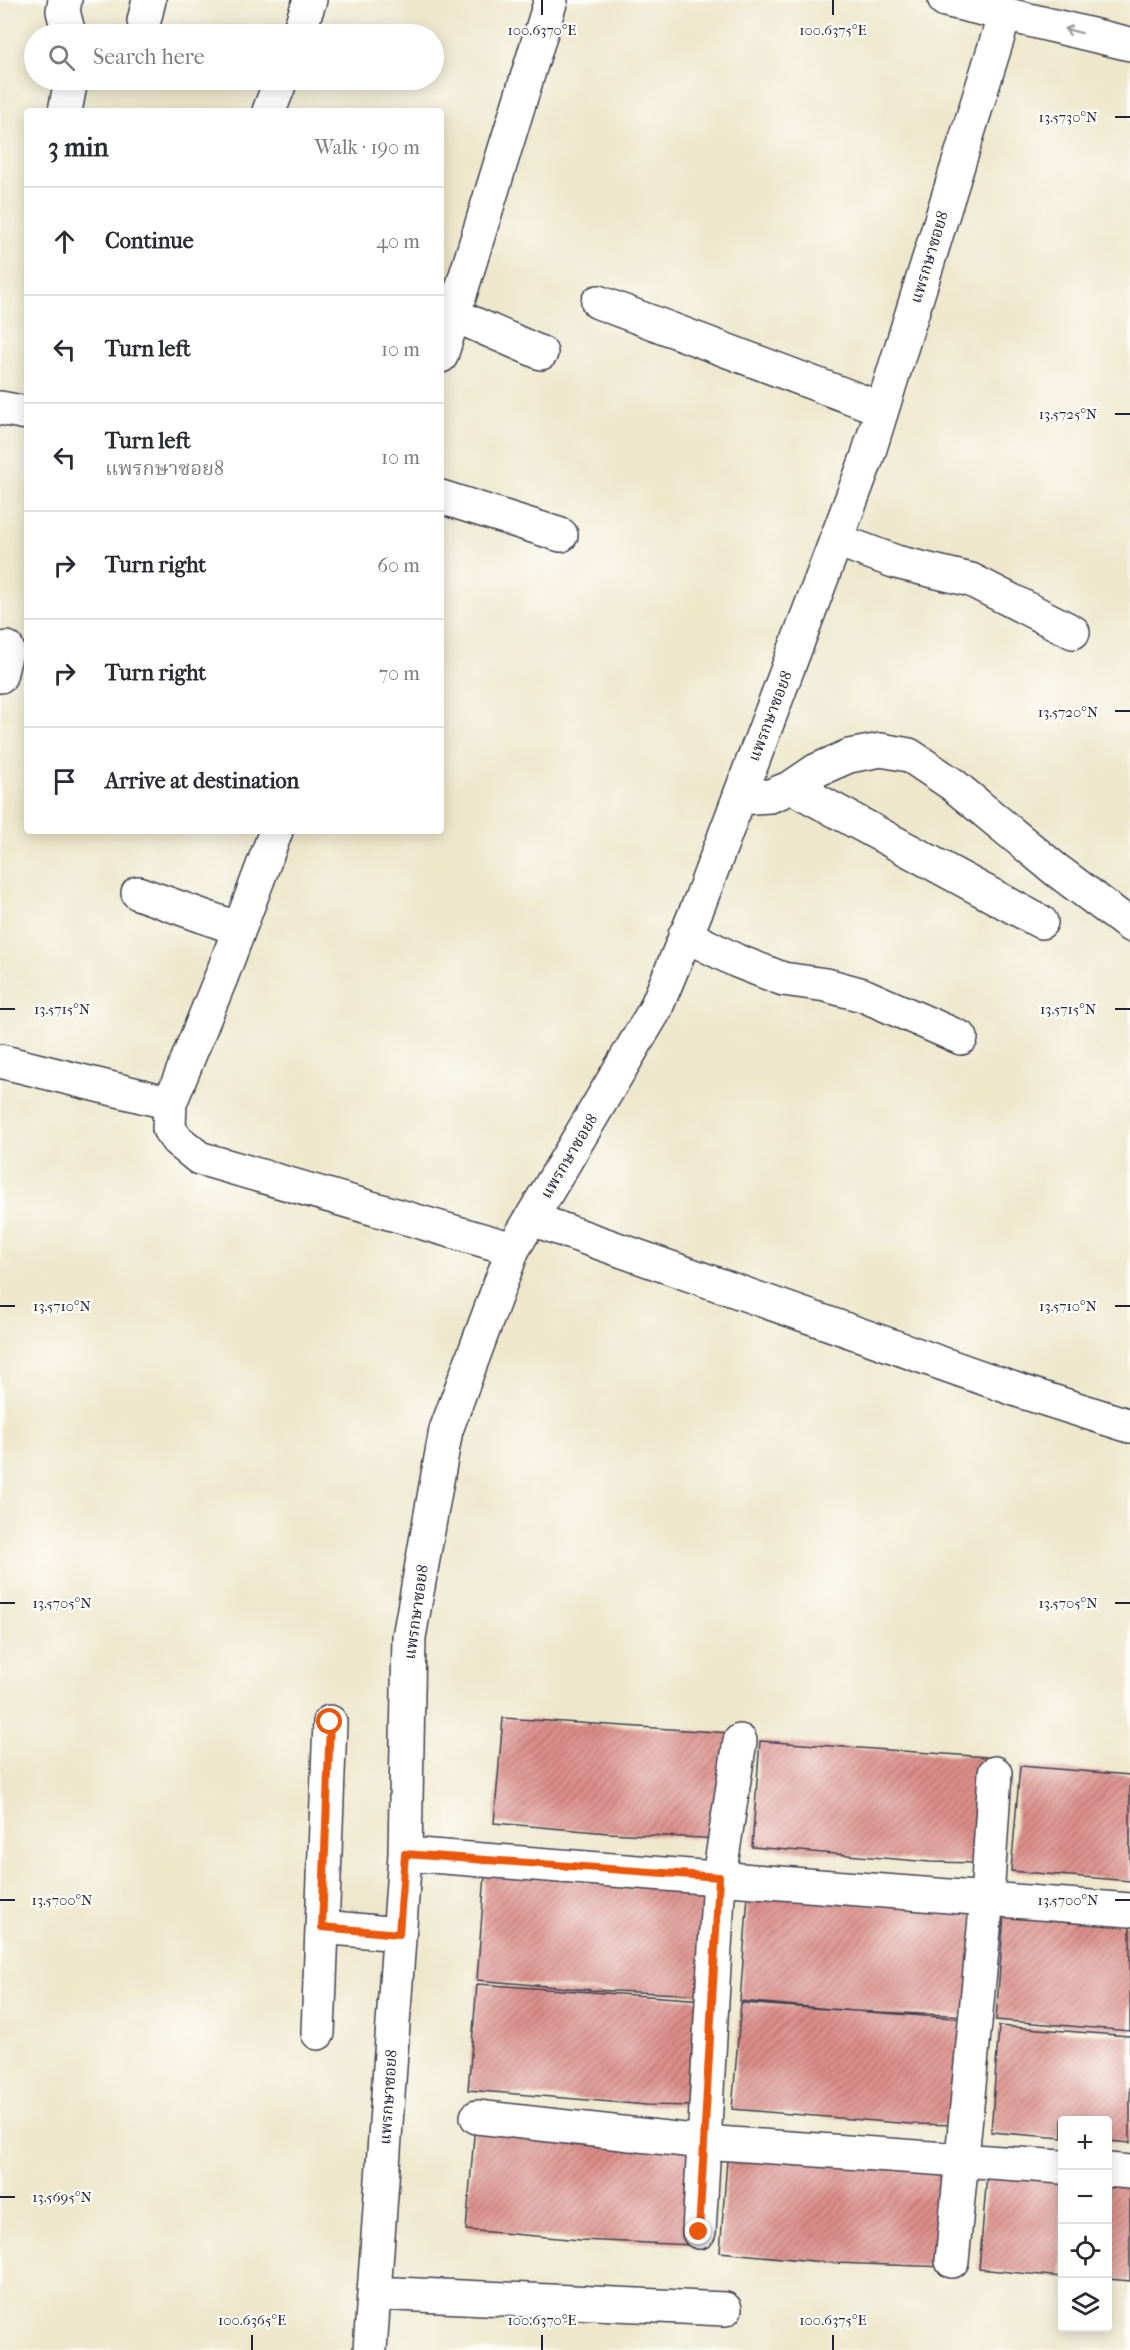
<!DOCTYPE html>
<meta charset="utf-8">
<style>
:root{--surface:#fff;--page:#f2f2f3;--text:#2b2b33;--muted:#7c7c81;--line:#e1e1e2}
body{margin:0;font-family:"IM FELL French Canon","Noto Serif Thai",serif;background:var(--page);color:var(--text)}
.controls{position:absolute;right:18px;bottom:18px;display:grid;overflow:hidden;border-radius:6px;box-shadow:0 3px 15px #0003}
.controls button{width:54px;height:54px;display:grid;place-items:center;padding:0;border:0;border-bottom:2px solid var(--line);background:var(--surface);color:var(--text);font:30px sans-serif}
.stop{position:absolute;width:18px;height:18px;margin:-14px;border:4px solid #ea580c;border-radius:50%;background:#fff}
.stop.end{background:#ea580c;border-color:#fff;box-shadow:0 2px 6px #0008}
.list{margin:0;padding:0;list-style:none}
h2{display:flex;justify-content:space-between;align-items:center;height:78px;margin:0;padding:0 24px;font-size:26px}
h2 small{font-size:20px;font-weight:400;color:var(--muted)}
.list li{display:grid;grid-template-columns:39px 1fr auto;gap:18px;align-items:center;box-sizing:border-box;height:108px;padding:0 24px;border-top:2px solid var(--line)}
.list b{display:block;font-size:22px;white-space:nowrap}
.list p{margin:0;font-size:20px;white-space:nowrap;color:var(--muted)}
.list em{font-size:20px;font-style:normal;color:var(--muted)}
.icon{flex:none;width:33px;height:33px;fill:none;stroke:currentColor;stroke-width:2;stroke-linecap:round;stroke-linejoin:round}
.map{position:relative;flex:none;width:1130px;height:2350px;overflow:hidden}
.search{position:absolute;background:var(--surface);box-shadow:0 3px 15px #0003;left:24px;top:24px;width:420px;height:66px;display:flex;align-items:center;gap:15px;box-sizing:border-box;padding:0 21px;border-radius:33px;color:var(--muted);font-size:22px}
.panel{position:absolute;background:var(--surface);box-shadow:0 3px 15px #0003;left:24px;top:108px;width:420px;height:726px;border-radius:6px}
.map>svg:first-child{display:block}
.building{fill:url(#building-hatch)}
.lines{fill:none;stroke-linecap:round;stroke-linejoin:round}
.minor-casing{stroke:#414051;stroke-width:36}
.major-casing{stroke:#414051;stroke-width:36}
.minor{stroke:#fff;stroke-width:33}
.major{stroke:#fff;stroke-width:33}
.oneway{stroke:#9c9ca7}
.route{stroke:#ea580c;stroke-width:8}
.ticks{fill:none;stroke:#22223b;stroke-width:2}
.labels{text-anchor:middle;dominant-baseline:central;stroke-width:4.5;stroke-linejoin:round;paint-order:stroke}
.street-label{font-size:16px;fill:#22223b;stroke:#fdfcf7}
.ticks-label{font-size:15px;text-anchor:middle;fill:#22223b;stroke:#fdfcf7;stroke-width:4.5;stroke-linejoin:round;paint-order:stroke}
</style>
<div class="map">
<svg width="1130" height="2350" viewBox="0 0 1130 2350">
<defs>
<pattern id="building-hatch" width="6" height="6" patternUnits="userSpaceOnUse" patternTransform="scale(1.5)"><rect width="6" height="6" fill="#dc8e89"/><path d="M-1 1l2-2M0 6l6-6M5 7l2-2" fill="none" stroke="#b27471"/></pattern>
</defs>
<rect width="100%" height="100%" fill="#fdfcf7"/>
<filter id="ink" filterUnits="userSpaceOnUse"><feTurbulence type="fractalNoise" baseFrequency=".0167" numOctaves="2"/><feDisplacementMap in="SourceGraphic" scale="12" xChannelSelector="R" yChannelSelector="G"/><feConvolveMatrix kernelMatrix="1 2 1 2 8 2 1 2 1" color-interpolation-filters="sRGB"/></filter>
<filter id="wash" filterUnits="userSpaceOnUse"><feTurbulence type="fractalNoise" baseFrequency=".008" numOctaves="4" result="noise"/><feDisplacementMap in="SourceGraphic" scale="24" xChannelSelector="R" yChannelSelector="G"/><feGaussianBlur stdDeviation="1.35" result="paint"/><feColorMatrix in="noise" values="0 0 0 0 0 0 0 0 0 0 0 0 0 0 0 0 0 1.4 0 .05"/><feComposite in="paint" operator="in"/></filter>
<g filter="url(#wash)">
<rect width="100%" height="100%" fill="#eee7cb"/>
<g id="blocks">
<path class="building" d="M503,1718L730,1733L721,1839L608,1833L494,1823Z
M760,1741L987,1757L978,1863L930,1862L752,1847Z
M1020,1766L1130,1775V1881L1011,1871Z
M485,1874L713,1889L704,1995L591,1990L477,1980Z
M748,1895L975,1911L967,2016L854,2011L740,2001Z
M1004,1914L1130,1924V2031L996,2020Z
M477,1984L704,2000L695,2106L647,2105L468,2090Z
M741,2003L968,2019L959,2125L911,2124L732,2109Z
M999,2026L1130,2036V2143L1108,2141V2120H1062V2138L991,2132Z
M475,2124L702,2140L693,2245L580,2240L466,2230Z
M728,2147L956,2162L947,2267L834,2263L720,2252Z
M988,2163L1062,2170V2277L979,2269Z
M1108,2172L1130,2174V2281L1108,2279Z"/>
</g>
</g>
<g filter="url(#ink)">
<use href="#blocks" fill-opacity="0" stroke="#414051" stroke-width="1.5"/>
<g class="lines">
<defs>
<path id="minor" d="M65,0L63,11L69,34
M144,21L149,0
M298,34L310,0
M65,111L71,80
M269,111L281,80
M598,302L882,409
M454,315L541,353
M441,356L551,0
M0,408L27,413
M441,497L561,535
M837,540L896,562L971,580L1073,632
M0,676L7,648
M792,787L1041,922
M739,798L770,796L792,787L817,770L849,756L881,750L909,755L952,784L1055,869L1130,925
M276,831L222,975L170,1103L169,1129L177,1140L199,1158L513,1249
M138,893L239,929
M685,935L737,961L783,979L826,985L863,995L961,1038
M0,1061L170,1103
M532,1219L1020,1391L1130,1426
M405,1854L1130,1910
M322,1927L399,1934
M318,2033L330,1722
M477,2117L703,2142L1062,2167
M1108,2170L1130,2172
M699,2232L719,1877L740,1741
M952,2261L987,1898L995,1773
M374,2293L725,2309
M370,2350L405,1854L409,1637L446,1430L513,1249L655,1010L699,904L867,458L1005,14"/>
<path id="major" d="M945,0L1130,44"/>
</defs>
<use href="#minor" class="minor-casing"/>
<use href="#major" class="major-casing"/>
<use href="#minor" class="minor"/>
<use href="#major" class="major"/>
</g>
<defs><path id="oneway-shaft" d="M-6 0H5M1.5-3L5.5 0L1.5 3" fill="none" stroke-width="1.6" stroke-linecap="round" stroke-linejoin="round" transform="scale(1.5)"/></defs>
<use class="oneway" href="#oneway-shaft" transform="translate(1073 31) rotate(-166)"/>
</g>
<g class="lines" filter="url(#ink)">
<path class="route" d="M330,1722L322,1927L399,1934L405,1854L719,1877L699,2232"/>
</g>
<path class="ticks" d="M542,0V15M833,0V15M1115,117H1130M1115,414H1130M1115,711H1130M0,1009H15M1115,1009H1130M0,1306H15M1115,1306H1130M0,1603H15M1115,1603H1130M0,1900H15M1115,1900H1130M0,2197H15M252,2335V2350M542,2335V2350M833,2335V2350"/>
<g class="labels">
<g class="street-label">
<text transform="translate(929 257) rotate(-73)">แพรกษาซอย8</text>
<text transform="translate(770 716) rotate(-69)">แพรกษาซอย8</text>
<text transform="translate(569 1156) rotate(-59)">แพรกษาซอย8</text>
<text transform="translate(416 1612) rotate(-82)">แพรกษาซอย8</text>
<text transform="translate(388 2097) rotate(-86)">แพรกษาซอย8</text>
</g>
</g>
<g class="ticks-label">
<text x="542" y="35">100.6370°E</text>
<text x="833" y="35">100.6375°E</text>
<text x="1068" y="122">13.5730°N</text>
<text x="1068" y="419">13.5725°N</text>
<text x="1068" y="717">13.5720°N</text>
<text x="62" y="1014">13.5715°N</text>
<text x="1068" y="1014">13.5715°N</text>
<text x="62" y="1311">13.5710°N</text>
<text x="1068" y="1311">13.5710°N</text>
<text x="62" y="1608">13.5705°N</text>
<text x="1068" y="1608">13.5705°N</text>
<text x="62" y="1905">13.5700°N</text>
<text x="1068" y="1905">13.5700°N</text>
<text x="62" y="2202">13.5695°N</text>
<text x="252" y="2325">100.6365°E</text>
<text x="542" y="2325">100.6370°E</text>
<text x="833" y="2325">100.6375°E</text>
</g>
</svg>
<div class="controls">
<button>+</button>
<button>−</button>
<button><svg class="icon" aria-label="locate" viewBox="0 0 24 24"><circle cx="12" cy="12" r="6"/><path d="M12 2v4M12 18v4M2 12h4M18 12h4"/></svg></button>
<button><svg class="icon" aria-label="layers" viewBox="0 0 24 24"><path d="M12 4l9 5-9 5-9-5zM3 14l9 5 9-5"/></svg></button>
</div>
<div class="stop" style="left:330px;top:1722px"></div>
<div class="stop end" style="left:699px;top:2232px"></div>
<div class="search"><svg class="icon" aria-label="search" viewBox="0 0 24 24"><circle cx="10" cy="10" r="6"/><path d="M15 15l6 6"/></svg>Search here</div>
<section class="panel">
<h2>3 min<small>Walk · 190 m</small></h2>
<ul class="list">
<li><svg class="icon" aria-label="ahead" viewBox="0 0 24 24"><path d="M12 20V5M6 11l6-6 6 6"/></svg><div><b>Continue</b></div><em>40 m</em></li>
<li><svg class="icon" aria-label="left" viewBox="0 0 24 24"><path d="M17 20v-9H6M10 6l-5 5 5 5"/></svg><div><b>Turn left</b></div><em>10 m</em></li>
<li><svg class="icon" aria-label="left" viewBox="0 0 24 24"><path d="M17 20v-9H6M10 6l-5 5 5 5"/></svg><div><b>Turn left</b><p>แพรกษาซอย8</p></div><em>10 m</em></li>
<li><svg class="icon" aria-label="right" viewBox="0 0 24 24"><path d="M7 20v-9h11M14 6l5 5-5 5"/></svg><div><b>Turn right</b></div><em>60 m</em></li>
<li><svg class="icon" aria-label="right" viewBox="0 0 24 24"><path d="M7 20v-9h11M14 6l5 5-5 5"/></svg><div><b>Turn right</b></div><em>70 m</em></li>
<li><svg class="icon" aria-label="arrive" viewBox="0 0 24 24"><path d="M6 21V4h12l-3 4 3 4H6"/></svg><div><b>Arrive at destination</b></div></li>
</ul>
</section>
</div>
